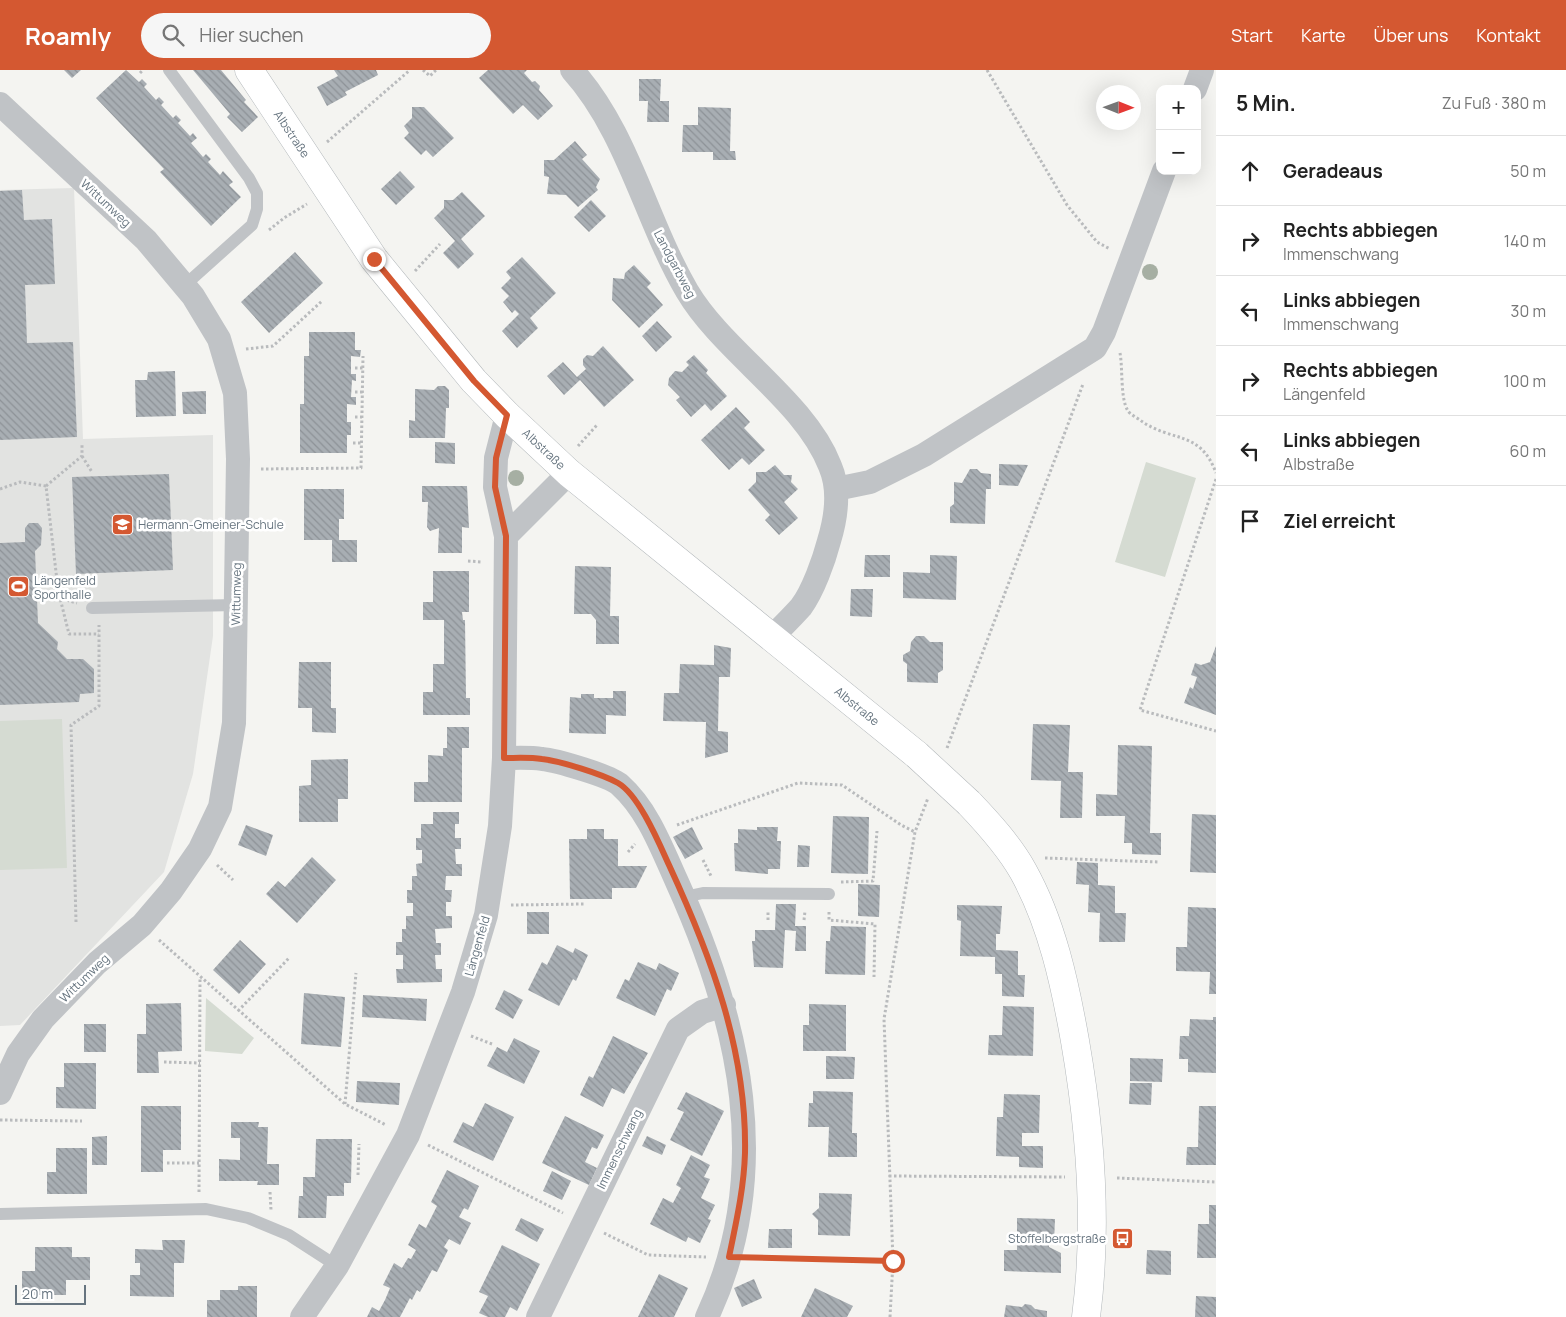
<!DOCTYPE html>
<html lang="de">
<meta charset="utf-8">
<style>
:root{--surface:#fff;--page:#f6f6f6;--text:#222;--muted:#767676;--line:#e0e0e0;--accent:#d45831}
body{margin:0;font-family:Manrope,sans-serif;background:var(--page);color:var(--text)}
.controls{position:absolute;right:15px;top:15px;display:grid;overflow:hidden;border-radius:10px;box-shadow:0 5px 20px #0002}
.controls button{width:45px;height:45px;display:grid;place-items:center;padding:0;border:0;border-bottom:1px solid var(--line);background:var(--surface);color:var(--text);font:25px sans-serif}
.compass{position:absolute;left:1096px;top:15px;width:45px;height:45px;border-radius:50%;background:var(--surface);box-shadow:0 5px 20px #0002;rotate:91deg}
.scale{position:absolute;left:15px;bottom:12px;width:71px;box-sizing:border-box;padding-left:5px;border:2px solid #66747f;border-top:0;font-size:14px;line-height:18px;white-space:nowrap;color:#66747f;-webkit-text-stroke:4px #fff;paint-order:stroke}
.stop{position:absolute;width:15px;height:15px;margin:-11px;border:4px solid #d45831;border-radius:50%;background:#fff}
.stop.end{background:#d45831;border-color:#fff;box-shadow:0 1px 5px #0008}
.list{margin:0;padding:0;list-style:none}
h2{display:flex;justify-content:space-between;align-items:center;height:65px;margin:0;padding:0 20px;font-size:21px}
h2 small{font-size:16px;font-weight:400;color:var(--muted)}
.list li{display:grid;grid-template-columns:32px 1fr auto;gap:15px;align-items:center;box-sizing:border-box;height:70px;padding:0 20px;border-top:1px solid var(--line)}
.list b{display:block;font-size:19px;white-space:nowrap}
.list p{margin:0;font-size:16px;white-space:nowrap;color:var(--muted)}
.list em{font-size:16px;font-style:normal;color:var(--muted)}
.icon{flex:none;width:28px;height:28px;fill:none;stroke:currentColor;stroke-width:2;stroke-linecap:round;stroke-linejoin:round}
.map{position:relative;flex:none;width:1216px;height:1247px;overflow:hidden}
header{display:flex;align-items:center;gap:30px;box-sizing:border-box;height:70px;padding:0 25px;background:var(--accent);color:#fff}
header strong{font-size:24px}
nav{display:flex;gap:28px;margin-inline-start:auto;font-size:18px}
.search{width:350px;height:45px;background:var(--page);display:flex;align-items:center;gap:12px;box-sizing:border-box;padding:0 18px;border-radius:28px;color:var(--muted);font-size:19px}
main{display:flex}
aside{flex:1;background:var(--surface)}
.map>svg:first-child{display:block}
.built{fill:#e2e3e1}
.green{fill:#d5dbd2}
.building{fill:url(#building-back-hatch)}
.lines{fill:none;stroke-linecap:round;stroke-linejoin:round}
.secondary-casing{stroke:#b2b7ba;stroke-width:29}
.path{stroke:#b9bbbd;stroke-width:3;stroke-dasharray:2.5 2.5;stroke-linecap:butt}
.lane{stroke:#c0c3c6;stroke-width:12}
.street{stroke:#c0c3c6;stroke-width:24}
.secondary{stroke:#fff;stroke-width:28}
.secondary-bridge-casing{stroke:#b2b7ba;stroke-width:29;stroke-linecap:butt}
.secondary-bridge{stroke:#fff;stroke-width:28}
.tree{fill:#a6afa3}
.route{stroke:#d45831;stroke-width:6}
.labels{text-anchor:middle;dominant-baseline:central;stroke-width:5;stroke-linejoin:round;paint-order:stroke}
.street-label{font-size:12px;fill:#66747f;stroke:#fff}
.poi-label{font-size:12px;fill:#66747f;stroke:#fff;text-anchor:start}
</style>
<header>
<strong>Roamly</strong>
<div class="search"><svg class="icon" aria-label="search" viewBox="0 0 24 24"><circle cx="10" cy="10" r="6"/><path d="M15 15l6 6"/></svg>Hier suchen</div>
<nav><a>Start</a><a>Karte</a><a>Über uns</a><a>Kontakt</a></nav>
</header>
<main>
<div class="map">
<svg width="1216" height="1247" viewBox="0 0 1216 1247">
<defs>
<pattern id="building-back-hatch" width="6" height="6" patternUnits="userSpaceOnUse" patternTransform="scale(1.25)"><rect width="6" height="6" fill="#a8aeb3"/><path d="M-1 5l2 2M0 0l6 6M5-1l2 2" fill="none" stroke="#8d9297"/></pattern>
</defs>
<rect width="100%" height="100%" fill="#f4f4f1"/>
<path class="built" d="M74,118L83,369L213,365V566L193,704L164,802L20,955L0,956V120Z"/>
<path class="green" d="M1146,392L1196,408L1165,507L1115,492Z
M62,649L67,798L0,800V651Z
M206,928L254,968L242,984L205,981Z"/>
<path class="building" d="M64,0H81L72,8Z
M126,0L139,12L142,9L147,14L144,17L156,30L159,27L164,32L161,35L173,48L176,45L181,50L178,53L190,66L193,63L197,68L191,73L203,87L206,84L211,89L208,92L220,105L223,101L233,112L229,115L241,127L211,156L160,102L164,99L96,28Z
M193,0H221L246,30L244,32L258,47L242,62L227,47L230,44Z
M334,0H376L378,5L345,22L347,25L327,36L317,17L338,6Z
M488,0H527L524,3L532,12L535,11L540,16L539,20L553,36L538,50L523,35L513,44L479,8Z
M639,9H661L660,31H669V52H647L648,31H639Z
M412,37H424L454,68L433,87L426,80L421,85L404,68L409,63L404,56L412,48Z
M698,37L731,38L730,81H735L736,90H713V82H682L683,55H698Z
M575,71L587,85L582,89L600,109L596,117L598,120L578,137L566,125L547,124L549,107L544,106V90H554Z
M400,101L415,117L396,135L381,119Z
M22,120L24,150L52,149L55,214L25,215L27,273L73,272L77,367L0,370V121Z
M462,122L485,146L461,169L474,184L458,199L443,183L455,171L434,148L444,138V130H453Z
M591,130L606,146L589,162L574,147Z
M295,182L323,213L269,263L241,232Z
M522,187L556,223L530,248L538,258L517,278L502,261L519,244L515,240L512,243L503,232L509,226L501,218L511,208L506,202Z
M634,195L651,213L647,217L663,235L639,258L612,230L613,208L624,209L625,203Z
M657,251L672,267L656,282L642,266Z
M309,262H355V280H361L360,287L351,286V304H356V311L352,310L351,327H356V335L347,334V352H351V365H347V383H300V334H304V286H309Z
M603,276L634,310L604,337L580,310L564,325L547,306L563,292L577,307L586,299L583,295V289L587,285L593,286Z
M694,285L708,300L706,303L727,326L711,341L705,334L691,347L676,330L680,327L668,315L669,308L675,301L682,302L689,295L686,292Z
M175,301L176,346L136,347L135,310H147L148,302Z
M438,316H445L449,320V338H446L445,368H409V350L415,351V319L434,320Z
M206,321V344H183L182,322Z
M736,337L750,352L744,358L765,380L749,395L742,388L729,400L701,370Z
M435,372L455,373V394L435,393Z
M999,394L1028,395L1018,416L999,415Z
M775,395L784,405H792L791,412L798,419L784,432L798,448L779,465L765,450L770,445L748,420L756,412V402H766Z
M970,399H977L981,403L991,404V419H986L985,454L950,453V437L954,434V412L962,413Z
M169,404L173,500L76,504L72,407Z
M422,416H467L469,458L462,457V483H438L439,458L430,461L427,457L428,432H422Z
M304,419H344V449H339V470H357V492H332V470H304Z
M29,453H38L42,458L41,475L35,481L38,553L58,572L57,579L67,589H83L94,599V623L80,624L79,632L0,635V473L25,472V458Z
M865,485H890V507H864Z
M930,485L957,486L956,530L903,528V502L930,503Z
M575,496L611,497L610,546H619V574H596V550L591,544H574Z
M433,501H469V542H462L463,550H465L466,628H470V645H423V622H433V594H444V550H423V532H433Z
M851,519H873L872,547L850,546Z
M916,566H924L930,572H943V600L938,603V613L907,612V594L903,591V585L910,581L911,572Z
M714,575L731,578L730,607H719L718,661L728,662V682L705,688L706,652L663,651L664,623H679L680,594L714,595Z
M1216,576V645L1184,633L1190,617L1193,619L1197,607L1191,605L1195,593L1201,595L1210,592Z
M299,592H331V638H336V663L312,662V638H298Z
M613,621H626V646L606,645V664L569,663L570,627L581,628V624H594V628H613Z
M1033,654L1070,655L1068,702H1083L1082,748H1060L1061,711L1031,710Z
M447,657H469V678H462V732H414V712H428V685L443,686V678H447Z
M1118,675L1152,676L1150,763H1161V785L1132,784V773H1124L1125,746H1096V724L1117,725Z
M348,689V729H338V752H299V716L311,715V690Z
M433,742H459V754H455V768H461V779H455L456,794H462V806H446L445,820H452L451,832H446V846H452V858L435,859L436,873H441V885H435L436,899H442V912L397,913L396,899H403V885H396V872H402V859H406V846H413V833H407V820H412V806H417L416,794L422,793V780H416V768H421V754H433Z
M1192,744L1216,745V803L1190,802Z
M833,746L869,747L868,804L831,803Z
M246,755L273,765L266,786L238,775Z
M692,757L703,779L685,789L673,767Z
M757,757H778L777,771H781L780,799H768V804L735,801L734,773H738V759L757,760Z
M587,759H604V769H618V796H647L636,818H612V829H570L569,769H587Z
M798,775L810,776L809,797H797Z
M312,787L336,810L297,853L266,824L278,811L285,817Z
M1077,792L1098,793V815L1115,816V843H1126L1125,872H1099L1100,843L1088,842L1089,815L1076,814Z
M858,814L880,815L879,847L858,846Z
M776,834H796L795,856H806V881H795L796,861L785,860L783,898L754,897L752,871H755V860H775Z
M957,835L1002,836L1000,864H996V880L1018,881V905H1025L1024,927L1002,926V904H995V887L960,886L961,851L957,850Z
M1188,837L1216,838V924H1209L1210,902L1176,901V877H1187Z
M527,842H549V864H527Z
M831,856L866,857L865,905L825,904L826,871H830Z
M240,870L266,894L239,924L213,900Z
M557,875L573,883L575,878L588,885L576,911L573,909L559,936L528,920L542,892L547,895Z
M638,892L656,900L659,893L679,903L671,921L667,919L655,946L616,928L625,909L629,911Z
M504,920L523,930L513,949L495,939Z
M304,923L345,927L341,977L301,974Z
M363,925L427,929L426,951L362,947Z
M181,933L182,981L158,982L159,1003H137V964H146V934Z
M809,934L846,935V981H803V955H809Z
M1003,936L1034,937L1033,986L988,985L989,965H1002Z
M1213,947H1216V1003L1188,1002V989H1179L1180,966H1189L1190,949L1213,950Z
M84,954H106V982H84Z
M613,966L648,983L624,1024L612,1018L603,1037L580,1025L589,1006L593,1008Z
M514,968L540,981L524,1014L487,996L497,977L507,982Z
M826,986L855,987L854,1009H826Z
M1130,988L1163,989L1162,1012L1130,1011Z
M64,993H96V1039L56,1038V1017H64Z
M357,1011L400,1013L399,1035L356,1032Z
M1130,1013H1152L1151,1035L1129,1034Z
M813,1021L853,1022L852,1063H857V1087H828L829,1057H808L809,1033H813Z
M686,1022L724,1041L702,1086L670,1070L684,1042L677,1039Z
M1004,1024L1040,1025L1039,1063H1022V1076H1043V1098L1019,1097V1087L996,1086L997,1047H1003Z
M485,1033L514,1047L493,1091L453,1072L463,1052L473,1057Z
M141,1036H181V1080H163V1102H141Z
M1199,1036H1216V1095H1186L1187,1077H1198Z
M565,1046L604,1065L597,1079L592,1077L585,1092L597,1098L589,1115L542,1093Z
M231,1052H259L258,1057H268L267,1094H279V1115H257L258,1111H219V1089L240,1090V1068H231Z
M107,1066V1095H92V1067Z
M647,1066L666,1075L662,1085L642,1076Z
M316,1069H352L351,1113H344V1126H327L326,1148H298L299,1126H303V1107H315Z
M56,1078H87V1124H47V1102H56Z
M691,1085L710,1095L704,1107L710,1109L701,1128L715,1135L708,1149L711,1150L700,1173L688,1167L686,1172L650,1154L663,1128L673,1133L681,1118L676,1115Z
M447,1100L479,1116L468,1140L464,1138L459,1147L471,1153L460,1175L449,1169L444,1177L448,1180L437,1202L432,1200L420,1222L417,1220L412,1230L410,1228L400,1247H367L372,1237L379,1241L385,1230L390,1218L383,1215L394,1193L402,1198L408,1188L411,1189L416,1180L408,1175L419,1154L426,1158L437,1136L431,1132Z
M552,1101L571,1111L562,1130L543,1121Z
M819,1123L852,1124L850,1166L818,1165V1150L812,1144L819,1138Z
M1209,1135H1216V1188H1197L1198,1154H1209Z
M521,1148L544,1159L537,1172L515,1160Z
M1017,1148L1055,1149L1054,1173H1049V1177L1061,1183V1203L1004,1201V1180H1017Z
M769,1159H792V1178H768Z
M162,1170H185L184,1193H174V1227L130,1226V1205H140V1193H135V1179L163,1180Z
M502,1175L540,1194L517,1241L510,1237L505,1247H488L479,1243L488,1226L479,1222Z
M35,1177H72V1187H90V1210H66V1225H22V1201H35Z
M1147,1180L1171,1181V1205L1146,1204Z
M659,1204L688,1218L674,1247H638Z
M754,1209L762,1228L742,1237L734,1218Z
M238,1216H257V1247H207V1230H220V1220H238Z
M815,1218L853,1236L847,1247H801Z
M1196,1226L1216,1227V1247H1195Z
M1025,1234L1031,1235L1035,1239L1047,1241V1247H1004L1006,1235L1022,1237Z"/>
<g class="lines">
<defs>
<path id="secondary" d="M249,0L374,189L474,311L507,345L569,403L917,685
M969,733C989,754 1009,776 1023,801C1052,853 1065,914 1075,971C1091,1063 1098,1155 1086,1247"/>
</defs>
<use href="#secondary" class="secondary-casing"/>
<path class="path" d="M423,0L430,6L436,0
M987,0L1067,135L1097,172L1110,179
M140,3L143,0
M327,72L410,0
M269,160L284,148L307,134
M415,201L440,174
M246,279L273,276L322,231
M1120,283C1123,299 1120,328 1128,341C1130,344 1137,348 1140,350C1171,373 1200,359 1216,403
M355,298H363
M355,322H363
M355,347H362
M353,373H361
M578,376L597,355
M82,386L92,402
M261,399L361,398L363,286
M1216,409L1140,640L1216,661
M46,416L82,386V375
M0,419L20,412L46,416L58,519L69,531L77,533
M468,491L482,492
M58,520L69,564H99
M947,678L1083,314
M677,755L798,713L842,715L901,755L915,762
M628,782L635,774
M1045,788L1159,792
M703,790L711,806
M217,795L233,810
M841,812L873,811L877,761
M511,835L585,834
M829,842V850L875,854L874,907
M768,850V842
M804,850L805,841
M76,852L71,655L99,636V555
M159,870L345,1034L386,1055
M238,941L290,887
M471,966L492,974
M164,992L200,993
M345,1034L356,903
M0,1050L82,1051
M428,1075L563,1143
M167,1093H199
M358,1105L359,1074
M889,1106L1065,1107
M1117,1108L1216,1112
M199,1122L200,908
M270,1122L271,1140
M604,1163L648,1185L706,1187
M752,1188L893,1191
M890,1247L893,1191L884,949L915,762L928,728"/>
<path class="lane" d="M169,0L249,108L257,123V139L252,155L185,215
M92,538L236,535
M684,827L703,823L829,824
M0,1144L206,1139L248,1148L289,1165L337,1196"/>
<path class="street" d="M572,0C628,62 645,149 687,221C723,282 805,331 830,396C840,419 836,448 829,471C824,490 813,521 801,537C792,547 782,557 772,567
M1195,19L1202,0
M0,34L146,170L193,226L219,269L235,323L238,389L234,653L220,737L200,779L171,821L142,855L97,893L43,949L18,984L0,1023
M836,419L870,412L924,385L1095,278L1104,262L1164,101
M506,466L569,403
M504,688C516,688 529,687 542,689C555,690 611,706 620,715C648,740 662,779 677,812C740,951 775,1102 707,1247
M302,1247L337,1196L408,1065L463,922L486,845L500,756L504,688L506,466L495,417L496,388L507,345
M538,1247L678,959L702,942L724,935"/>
<use href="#secondary" class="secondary"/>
<defs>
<path id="secondary-bridge" d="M917,685L969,733"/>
</defs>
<use href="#secondary-bridge" class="secondary-bridge-casing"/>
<use href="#secondary-bridge" class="secondary-bridge"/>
</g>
<g class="tree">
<circle cx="1150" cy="202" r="8"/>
<circle cx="516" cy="408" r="8"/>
</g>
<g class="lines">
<path class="route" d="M374,189L474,311L507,345L496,388L495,417L506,466L504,688C516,688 529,687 542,689C560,691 602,704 618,713C639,725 659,773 669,795C711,886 747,981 745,1083C744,1118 736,1153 729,1187L893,1191"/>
</g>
<defs>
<symbol id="school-square" viewBox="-11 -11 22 22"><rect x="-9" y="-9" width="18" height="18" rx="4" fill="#d45831" stroke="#fff"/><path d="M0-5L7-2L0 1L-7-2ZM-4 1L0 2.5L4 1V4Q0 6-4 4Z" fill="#fff"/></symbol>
<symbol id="stadium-square" viewBox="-11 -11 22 22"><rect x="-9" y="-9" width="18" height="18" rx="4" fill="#d45831" stroke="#fff"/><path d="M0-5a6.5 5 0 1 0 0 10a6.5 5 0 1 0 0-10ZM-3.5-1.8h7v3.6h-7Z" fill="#fff"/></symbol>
<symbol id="bus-square" viewBox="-11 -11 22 22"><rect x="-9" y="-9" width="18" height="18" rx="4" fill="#d45831" stroke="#fff"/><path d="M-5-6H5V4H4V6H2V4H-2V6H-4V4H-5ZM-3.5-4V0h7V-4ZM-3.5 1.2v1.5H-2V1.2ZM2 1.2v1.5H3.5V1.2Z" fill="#fff"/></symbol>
</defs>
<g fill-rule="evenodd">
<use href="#school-square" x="110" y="442" width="25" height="25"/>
<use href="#stadium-square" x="6" y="504" width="25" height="25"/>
<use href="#bus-square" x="1110" y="1156" width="25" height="25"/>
</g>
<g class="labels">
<g class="street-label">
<text transform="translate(292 64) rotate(56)">Albstraße</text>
<text transform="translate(106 133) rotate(43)">Wittumweg</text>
<text transform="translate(675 194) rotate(62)">Landgarbweg</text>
<text transform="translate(544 379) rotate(43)">Albstraße</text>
<text transform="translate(236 524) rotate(-89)">Wittumweg</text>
<text transform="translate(857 636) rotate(39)">Albstraße</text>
<text transform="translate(477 876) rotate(-74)">Längenfeld</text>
<text transform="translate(84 908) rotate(-44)">Wittumweg</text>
<text transform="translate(619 1079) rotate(-64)">Immenschwang</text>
</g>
<g class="poi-label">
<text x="138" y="454">Hermann-Gmeiner-Schule</text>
<text x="34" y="510">Längenfeld<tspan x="34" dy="14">Sporthalle</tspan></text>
<text x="1106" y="1168" text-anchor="end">Stoffelbergstraße</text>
</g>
</g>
</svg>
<div class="controls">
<button>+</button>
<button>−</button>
</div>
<svg class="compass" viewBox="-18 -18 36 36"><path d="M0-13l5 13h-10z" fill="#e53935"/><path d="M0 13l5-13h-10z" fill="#767676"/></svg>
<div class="scale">20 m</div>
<div class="stop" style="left:893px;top:1191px"></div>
<div class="stop end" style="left:374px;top:189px"></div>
</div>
<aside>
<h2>5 Min.<small>Zu Fuß · 380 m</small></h2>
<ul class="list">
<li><svg class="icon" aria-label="ahead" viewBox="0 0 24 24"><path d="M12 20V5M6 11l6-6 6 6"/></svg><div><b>Geradeaus</b></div><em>50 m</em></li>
<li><svg class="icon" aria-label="right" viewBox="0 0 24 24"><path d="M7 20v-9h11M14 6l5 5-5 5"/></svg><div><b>Rechts abbiegen</b><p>Immenschwang</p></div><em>140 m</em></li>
<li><svg class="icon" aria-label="left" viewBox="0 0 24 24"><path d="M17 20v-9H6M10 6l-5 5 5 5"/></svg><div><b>Links abbiegen</b><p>Immenschwang</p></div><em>30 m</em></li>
<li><svg class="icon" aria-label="right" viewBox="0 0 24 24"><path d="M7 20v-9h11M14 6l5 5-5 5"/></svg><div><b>Rechts abbiegen</b><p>Längenfeld</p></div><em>100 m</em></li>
<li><svg class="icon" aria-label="left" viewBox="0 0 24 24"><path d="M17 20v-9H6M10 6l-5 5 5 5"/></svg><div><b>Links abbiegen</b><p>Albstraße</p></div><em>60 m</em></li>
<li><svg class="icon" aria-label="arrive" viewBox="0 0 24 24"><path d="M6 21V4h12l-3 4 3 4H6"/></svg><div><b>Ziel erreicht</b></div></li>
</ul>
</aside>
</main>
